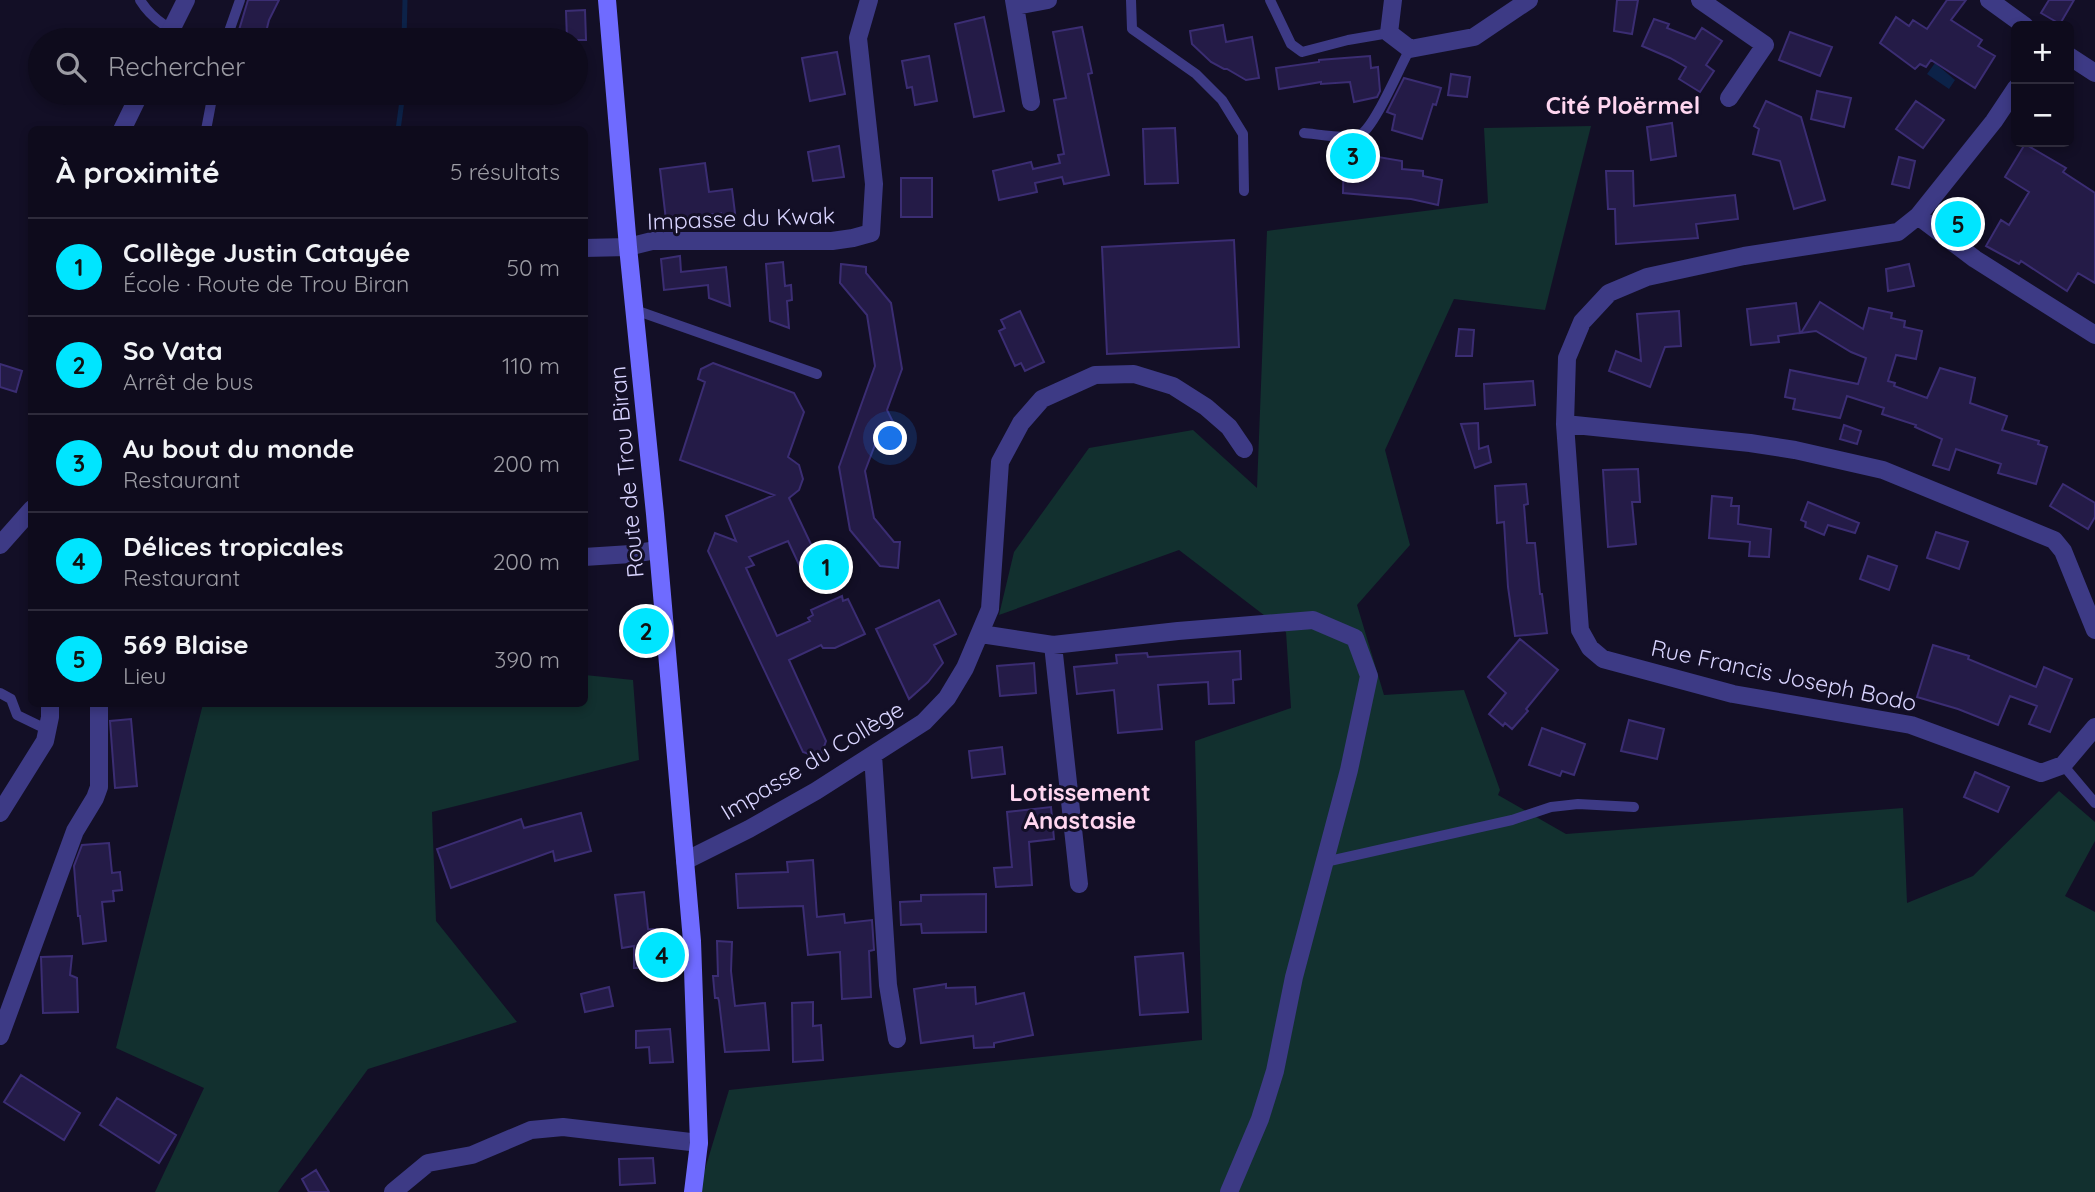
<!DOCTYPE html>
<html lang="fr">
<meta charset="utf-8">
<style>
:root{--surface:#0e0b1c;--page:#171425;--text:#f1f3f6;--muted:#9b9ba3;--line:#2e2b3b;--accent:#00e5ff}
body{margin:0;font-family:Quicksand,sans-serif;background:var(--page);color:var(--text)}
.controls{position:absolute;right:21px;top:21px;display:grid;overflow:hidden;border-radius:10px;box-shadow:0 4px 10px #0003}
.controls button{width:63px;height:63px;display:grid;place-items:center;padding:0;border:0;border-bottom:2px solid var(--line);background:var(--surface);color:var(--text);font:35px sans-serif}
.you{position:absolute;left:891px;top:439px;width:24px;height:24px;margin:-18px;border:5px solid #fff;border-radius:50%;background:#1a73e8;box-shadow:0 0 0 10px #1a73e833}
.badge{display:grid;place-items:center;width:46px;height:46px;border-radius:50%;background:var(--accent);color:#111;font-size:23px;font-weight:700}
.pin{position:absolute;translate:-50% -50%;border:4px solid #fff;box-shadow:0 2px 7px #0006}
.list{margin:0;padding:0;list-style:none}
h2{display:flex;justify-content:space-between;align-items:center;height:91px;margin:0;padding:0 28px;font-size:30px}
h2 small{font-size:23px;font-weight:400;color:var(--muted)}
.list li{display:grid;grid-template-columns:46px 1fr auto;gap:21px;align-items:center;box-sizing:border-box;height:98px;padding:0 28px;border-top:2px solid var(--line)}
.list b{display:block;font-size:26px;white-space:nowrap}
.list p{margin:0;font-size:23px;white-space:nowrap;color:var(--muted)}
.list em{font-size:23px;font-style:normal;color:var(--muted)}
.icon{flex:none;width:38px;height:38px;fill:none;stroke:currentColor;stroke-width:2;stroke-linecap:round;stroke-linejoin:round}
.map{position:relative;flex:none;width:2095px;height:1192px;overflow:hidden}
.search{position:absolute;background:var(--surface);box-shadow:0 4px 10px #0003;left:28px;top:28px;width:560px;height:77px;display:flex;align-items:center;gap:18px;box-sizing:border-box;padding:0 24px;border-radius:38px;color:var(--muted);font-size:26px}
.panel{position:absolute;background:var(--surface);box-shadow:0 4px 10px #0003;left:28px;top:126px;width:560px;height:581px;border-radius:10px}
.map>svg:first-child{display:block}
.green{fill:#12302f}
.water{fill:#0c2248}
.lines{fill:none;stroke-linecap:round;stroke-linejoin:round}
.stream{stroke:#0c2248;stroke-width:5}
.building{fill:#241b47;stroke:#3b2d73;stroke-width:2}
.lane{stroke:#3d3a85;stroke-width:10}
.street{stroke:#3d3a85;stroke-width:18}
.secondary{stroke:#6f6bff;stroke-width:18}
.labels{text-anchor:middle;dominant-baseline:central;stroke-width:6;stroke-linejoin:round;paint-order:stroke}
.street-label{font-size:23px;fill:#d9d4ff;stroke:#130f26}
.neighbourhood-label{font-size:24px;font-weight:bold;fill:#ffd6f0;stroke:#130f26}
</style>
<div class="map">
<svg width="2095" height="1192" viewBox="0 0 2095 1192">
<rect width="100%" height="100%" fill="#130f26"/>
<path class="green" d="M1591,126L1545,310L1454,299L1385,450L1410,545L1357,605L1384,695L1464,690L1500,790L1498,795L1566,834L1903,808L1907,903L1973,876L2059,791L2095,822V841L2065,896L2095,912V1192H698L729,1090L1202,1040L1195,741L1291,708L1286,632L1179,550L999,615L1014,552L1089,448L1193,430L1257,488L1267,231L1488,203L1484,128Z
M585,675L633,680L639,760L432,812L436,921L517,1022L368,1069L278,1192H155L204,1088L116,1048L203,704H584Z"/>
<path class="water" d="M1935,63L1955,80L1949,89L1927,74Z"/>
<g class="lines">
<path class="stream" d="M404,40L405,0
M398,130L403,93"/>
</g>
<path class="building" d="M248,0H279L269,20L264,40H236Z
M1617,0H1638L1632,34L1614,31Z
M1947,0H1966L1951,20L1982,40L1978,46L1995,56L1975,88L1931,60L1926,67L1920,64L1915,69L1880,43L1896,17L1909,26L1913,20L1927,29Z
M2049,0H2074L2060,24L2041,13Z
M585,10L586,40H567L566,11Z
M984,17L1004,111L974,117L955,24Z
M1654,19L1669,24L1667,28L1695,39L1702,28L1722,41L1706,65L1714,71L1700,92L1679,79L1686,67L1670,58L1642,46Z
M1223,25L1226,42L1252,37L1259,78L1246,80L1227,69H1224L1211,62L1192,44L1190,31Z
M1082,27L1092,73L1088,74L1109,175L1064,184L1062,177L1035,183L1037,192L999,200L993,171L1031,162L1033,169L1060,163L1058,155L1064,154L1054,100L1066,98L1053,32Z
M1790,32L1832,47L1820,76L1779,60Z
M837,52L845,94L810,101L802,58Z
M929,56L937,101L915,105L912,87L907,88L902,61Z
M1370,56L1371,68L1378,67L1380,91L1377,97L1354,102L1350,82L1321,84V82L1279,89L1276,68L1319,62V60Z
M1451,74L1470,77L1467,97L1448,95Z
M1404,78L1441,88L1436,105L1433,104L1422,139L1392,130L1395,115L1387,112Z
M1817,91L1851,98L1844,127L1811,119Z
M1766,101L1801,117L1825,200L1794,209L1780,161L1753,154L1759,129L1754,126Z
M1916,101L1944,120L1923,148L1896,129Z
M1672,123L1676,156L1651,160L1647,127Z
M1175,128L1178,183L1145,184L1143,129Z
M2025,144L2066,168L2063,172L2095,193V283L2078,273L2067,291L2021,261L2019,264L1986,246L2001,220L2009,225L2029,192L2005,177Z
M1344,145L1372,146V156L1402,161V169L1423,171V176L1442,180L1438,205L1411,199L1343,193Z
M839,146L844,177L813,181L808,152Z
M1899,157L1915,161L1909,188L1892,184Z
M705,163L709,192L732,189L736,221L722,223L721,213L666,220L660,169Z
M1606,171H1633L1634,206L1735,195L1738,219L1696,224L1698,238L1616,244L1615,209H1608Z
M901,178H932V217H901Z
M1234,240L1239,347L1107,354L1102,247Z
M680,256L681,272L726,267L730,306L709,298L708,285L664,290L661,259Z
M783,262L785,286L791,285L792,300L787,301L789,328L770,321L766,264Z
M841,264L866,267V273L891,303L902,369L887,410L896,428L878,437L865,471L874,518L894,542H900L898,568L880,566L850,530L839,467L875,366L867,315L840,283Z
M1909,264L1914,286L1888,291L1886,269Z
M1820,302L1863,329L1869,308L1892,313L1891,318L1905,321L1904,327L1922,331L1916,359L1896,355L1888,381L1895,383L1894,386L1927,398L1940,368L1975,378L1970,403L2007,416L2002,430L2039,441L2038,444L2047,447L2036,484L1998,473L2001,464L1956,449L1949,470L1933,465L1942,439L1915,427L1916,425L1882,414L1884,408L1847,396L1840,418L1793,409L1795,399L1785,397L1790,370L1858,384L1866,358L1851,352L1816,331L1801,333Z
M1796,303L1800,333L1778,336L1779,342L1751,345L1747,309Z
M1020,311L1044,362L1025,371L1021,363L1015,366L999,331L1005,328L1001,320Z
M1679,311L1681,346L1665,347L1650,387L1609,371L1616,351L1641,361L1637,314Z
M1459,329L1474,330L1472,356H1456Z
M713,363L794,393L804,412L788,457L799,465L803,479L799,490L789,498L819,561L801,569L788,541L749,557L754,565L746,568L777,636L810,621L808,618L813,615L811,610L842,596L843,601L848,599L865,634L835,648H823L821,645L789,660L826,741L820,758L803,752L708,551L715,533L736,541L726,516L774,495L680,460L705,382L698,379L701,369Z
M0,364L22,371L16,392L0,387Z
M1533,381L1535,405L1485,409L1484,384Z
M1478,423L1479,449L1488,446L1491,462L1475,468L1461,424Z
M1844,425L1861,431L1857,444L1840,439Z
M1638,469L1640,502H1632L1636,544L1608,547L1603,470Z
M1526,484L1528,504L1524,505L1527,543H1535L1540,594H1542L1547,633L1515,636L1508,587L1504,522L1497,523L1495,486Z
M2063,484L2095,503V517L2088,529L2050,506Z
M1712,496L1732,498L1731,506H1739L1738,524L1771,529L1769,557L1749,556L1750,542L1709,538Z
M1808,502L1859,523L1855,533L1828,525L1824,535L1805,527L1806,522L1801,520Z
M1936,532L1968,542L1959,569L1927,558Z
M1868,556L1897,566L1889,590L1860,579Z
M939,600L956,634L934,645L943,663L928,682L909,699L876,629Z
M1520,639L1558,670L1526,709L1528,711L1512,729L1505,723L1503,726L1489,714L1506,693L1488,677Z
M1933,645L1969,656L1968,659L2036,687L2044,667L2072,679L2050,732L2029,724L2037,706L2010,696L1998,725L1958,709L1917,697Z
M1240,651L1241,679L1233,680L1234,703L1209,704L1208,682L1158,685L1162,729L1118,733L1114,690L1077,694L1074,667L1117,663L1116,655L1147,653L1148,657Z
M1034,663L1036,693L1000,696L997,666Z
M131,719L137,786L115,788L110,721Z
M1629,720L1664,729L1657,759L1621,751Z
M1542,728L1585,744L1574,775L1562,771L1560,776L1529,765Z
M1002,747L1005,774L972,778L969,751Z
M1975,772L2009,787L1998,812L1964,797Z
M1051,807L1054,839L1029,842L1032,885L996,887L994,868L1012,867L1007,812Z
M581,813L591,851L555,861L553,851L451,888L437,849L521,819L524,828Z
M109,843L112,873L120,872L122,890L113,891L114,901L102,902L106,941L83,944L80,916H78L74,866L82,845Z
M813,860L817,917L844,914L845,923L872,920L874,950L869,951L871,997L842,999L840,952L808,955L803,906L738,908L736,874L788,872L787,862Z
M644,892L648,929L669,930V968H634V946L622,948L615,895Z
M986,894V932L922,933L921,924L901,925L900,902L921,901V895Z
M717,941L732,942L731,971L735,1006L765,1003L769,1050L725,1052L719,1001L718,998H715L713,976H718Z
M1183,953L1188,1012L1140,1015L1135,957Z
M72,956L70,975L77,978L78,1012L43,1013L41,957Z
M946,984V988L975,987L976,1004L1024,993L1033,1035L994,1043V1047L974,1048L973,1036L921,1043L914,989Z
M609,987L613,1006L585,1012L581,994Z
M813,1002V1026L821,1025L823,1060L793,1062L792,1003Z
M670,1029L673,1062L650,1063L649,1047L636,1048V1031Z
M21,1075L80,1113L64,1140L4,1102Z
M117,1098L176,1135L159,1163L100,1125Z
M653,1158L655,1183L620,1185L619,1159Z
M316,1170L329,1192H309L302,1179Z"/>
<g class="lines">
<path class="lane" d="M140,0C153,21 174,33 197,40
M1131,0L1132,29L1196,74L1222,100L1243,134L1244,191
M1270,0L1291,44L1302,52L1348,40L1389,33
M226,40L240,0
M206,130L213,93
M1304,133C1317,134 1349,140 1360,135C1375,127 1400,66 1410,49
M635,310L817,374
M0,693L11,699L17,715L48,730
M2063,765L2095,803
M1325,862L1512,820L1551,807L1578,804L1634,807"/>
<path class="street" d="M1014,0L1031,102
M1393,0L1389,33L1410,49L1474,37L1529,0
M1700,0L1765,45L1729,98
M1989,0L2025,26
M1016,6L1048,0
M166,40L186,0
M2069,56L2095,73
M2016,88L1994,121L1918,216L1898,232L1744,256L1647,277L1609,293L1582,322L1567,358L1565,424L1580,630L1590,648L1603,659L1733,694L1911,725L2041,773L2063,765L2095,727
M122,130L140,93
M1918,216L1975,259L2095,335
M584,248L628,247L652,241H832L853,238L871,233L874,184L858,38L869,0
M1565,424L1750,443L1795,450L1883,470L2054,540L2063,551L2095,630
M0,545L32,509
M584,557L631,554L657,550
M981,634L1053,645L1178,631L1313,620L1355,638L1369,676L1349,770L1294,977L1275,1071L1260,1119L1229,1192
M1053,645L1079,884
M873,755L888,985L897,1039
M0,813L45,741L50,717V704
M685,861L749,829L816,791L924,722L947,698L965,668L990,609L1000,462L1021,423L1042,399L1095,375L1134,374L1173,386L1206,407L1229,427L1244,449
M0,1036L75,831L95,798L99,787V704
M393,1192L428,1163L472,1155L531,1130L563,1127L699,1143"/>
<path class="secondary" d="M607,0L628,247L655,514L692,941L699,1143L693,1192"/>
</g>
<g class="labels">
<g class="street-label">
<text transform="translate(741 218) rotate(-2)">Impasse du Kwak</text>
<text transform="translate(626 472) rotate(-95)">Route de Trou Biran</text>
<text transform="translate(1784 675) rotate(12)">Rue Francis Joseph Bodo</text>
<text transform="translate(812 760) rotate(-31)">Impasse du Collège</text>
</g>
<g class="neighbourhood-label">
<text x="1623" y="105">Cité Ploërmel</text>
<text x="1080" y="792">Lotissement<tspan x="1080" dy="28">Anastasie</tspan></text>
</g>
</g>
</svg>
<div class="controls">
<button>+</button>
<button>−</button>
</div>
<div class="you"></div>
<div class="pin badge" style="left:826px;top:567px">1</div>
<div class="pin badge" style="left:646px;top:631px">2</div>
<div class="pin badge" style="left:1353px;top:156px">3</div>
<div class="pin badge" style="left:662px;top:955px">4</div>
<div class="pin badge" style="left:1958px;top:224px">5</div>
<div class="search"><svg class="icon" aria-label="search" viewBox="0 0 24 24"><circle cx="10" cy="10" r="6"/><path d="M15 15l6 6"/></svg>Rechercher</div>
<section class="panel">
<h2>À proximité<small>5 résultats</small></h2>
<ul class="list">
<li><span class="badge">1</span><div><b>Collège Justin Catayée</b><p>École · Route de Trou Biran</p></div><em>50 m</em></li>
<li><span class="badge">2</span><div><b>So Vata</b><p>Arrêt de bus</p></div><em>110 m</em></li>
<li><span class="badge">3</span><div><b>Au bout du monde</b><p>Restaurant</p></div><em>200 m</em></li>
<li><span class="badge">4</span><div><b>Délices tropicales</b><p>Restaurant</p></div><em>200 m</em></li>
<li><span class="badge">5</span><div><b>569 Blaise</b><p>Lieu</p></div><em>390 m</em></li>
</ul>
</section>
</div>
